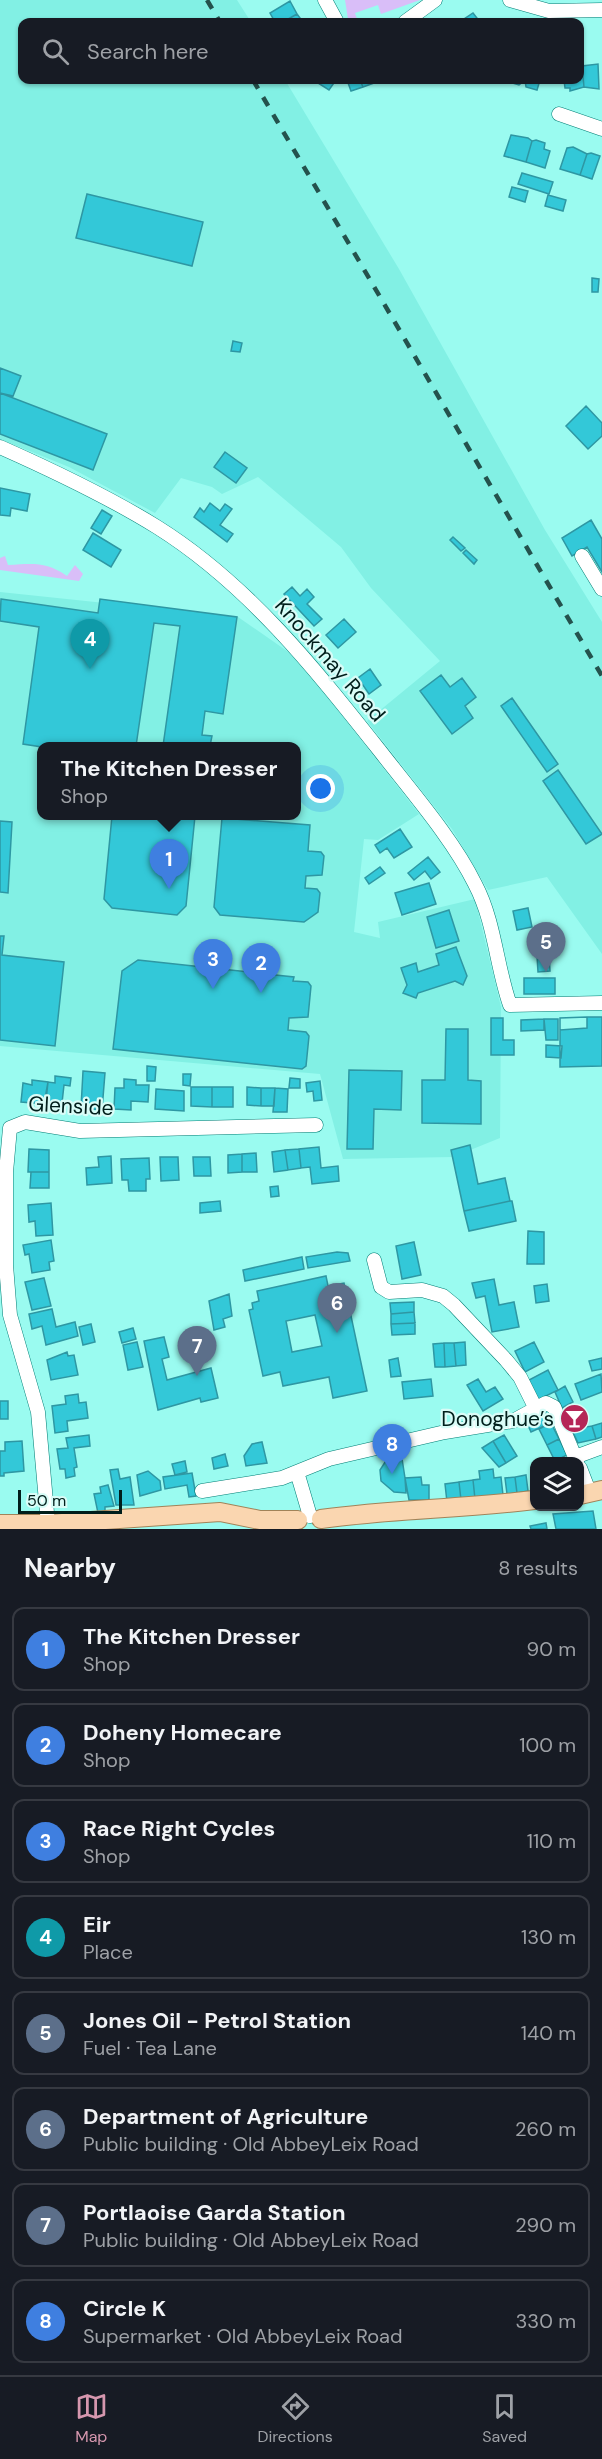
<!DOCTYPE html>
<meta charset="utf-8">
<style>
:root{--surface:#171b24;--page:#20242c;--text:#f1f3f6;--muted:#9ea1a6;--line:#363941;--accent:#d697ae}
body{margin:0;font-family:"DM Sans",sans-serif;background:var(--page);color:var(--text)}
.controls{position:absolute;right:18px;bottom:18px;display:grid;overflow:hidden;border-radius:12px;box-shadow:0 2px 4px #0004}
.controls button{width:54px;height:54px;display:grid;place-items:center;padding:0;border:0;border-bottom:2px solid var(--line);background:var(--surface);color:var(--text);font:30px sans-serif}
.scale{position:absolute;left:18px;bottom:15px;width:104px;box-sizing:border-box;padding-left:6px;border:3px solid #001e1b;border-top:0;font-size:16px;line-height:21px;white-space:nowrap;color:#001e1b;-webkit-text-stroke:4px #d9fcf7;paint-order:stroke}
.you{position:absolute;left:321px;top:789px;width:21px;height:21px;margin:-15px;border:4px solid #fff;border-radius:50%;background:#1a73e8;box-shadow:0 0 0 9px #1a73e833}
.badge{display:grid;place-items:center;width:39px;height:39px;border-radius:50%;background:var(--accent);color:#fff;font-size:20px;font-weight:700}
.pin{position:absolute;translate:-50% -50px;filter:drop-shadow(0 2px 3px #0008)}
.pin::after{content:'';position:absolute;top:32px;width:21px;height:18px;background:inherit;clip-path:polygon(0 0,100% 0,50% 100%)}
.popup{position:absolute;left:37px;top:742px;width:264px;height:78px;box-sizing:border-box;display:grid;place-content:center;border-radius:12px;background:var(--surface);filter:drop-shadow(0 2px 4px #0005);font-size:20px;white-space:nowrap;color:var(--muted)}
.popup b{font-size:22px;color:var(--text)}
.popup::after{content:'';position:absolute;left:50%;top:100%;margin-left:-12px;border:12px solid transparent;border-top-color:var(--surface)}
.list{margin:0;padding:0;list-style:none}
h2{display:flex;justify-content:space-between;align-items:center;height:78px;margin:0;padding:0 24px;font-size:26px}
h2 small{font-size:20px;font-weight:400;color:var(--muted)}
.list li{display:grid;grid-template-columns:39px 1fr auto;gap:18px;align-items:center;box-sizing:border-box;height:84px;margin:0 12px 12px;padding:0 12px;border:2px solid var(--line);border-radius:12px}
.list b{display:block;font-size:22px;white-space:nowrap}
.list p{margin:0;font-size:20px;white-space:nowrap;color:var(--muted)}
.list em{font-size:20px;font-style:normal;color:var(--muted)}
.icon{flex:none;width:33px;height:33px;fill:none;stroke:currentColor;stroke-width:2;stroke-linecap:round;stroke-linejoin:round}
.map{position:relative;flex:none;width:602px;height:1529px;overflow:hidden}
.search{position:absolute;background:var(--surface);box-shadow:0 2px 4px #0004;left:18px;right:18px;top:18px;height:66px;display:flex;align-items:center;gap:15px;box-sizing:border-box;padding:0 21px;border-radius:12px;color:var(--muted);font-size:22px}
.sheet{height:846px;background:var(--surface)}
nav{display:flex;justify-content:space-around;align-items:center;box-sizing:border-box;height:84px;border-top:2px solid var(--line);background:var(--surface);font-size:16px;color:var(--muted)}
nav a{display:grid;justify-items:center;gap:3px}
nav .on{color:var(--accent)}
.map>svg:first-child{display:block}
.built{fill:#82f0e4;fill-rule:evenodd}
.green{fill:#d9bef8}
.building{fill:#33c8d8;stroke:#2e97a3;stroke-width:1.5;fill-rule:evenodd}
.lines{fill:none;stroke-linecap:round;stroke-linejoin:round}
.minor-casing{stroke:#007e75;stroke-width:15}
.major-casing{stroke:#a18359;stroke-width:20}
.minor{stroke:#fff;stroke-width:14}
.major{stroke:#fad6b0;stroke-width:18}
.rail{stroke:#24524d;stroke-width:4.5;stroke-dasharray:10 10;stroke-linecap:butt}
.labels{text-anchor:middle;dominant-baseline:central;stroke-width:4.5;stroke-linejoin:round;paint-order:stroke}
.street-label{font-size:21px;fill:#001e1b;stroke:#d9fcf7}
.poi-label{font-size:21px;fill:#001e1b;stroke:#d9fcf7;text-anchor:end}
</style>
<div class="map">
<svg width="602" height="1529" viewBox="0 0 602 1529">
<rect width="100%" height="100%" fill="#9afbf0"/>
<path class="built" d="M0,0H237L251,22H22V80H285L399,269L545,530L602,622V954L547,877L488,890L452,829L367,721L440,661L371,588L341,547L258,477L222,494L212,487L181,478L155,513L69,467L0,439Z
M0,592L238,617L297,658L419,814L378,840L364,839L354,932L380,938L378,922L475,899L501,1007L500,1138L453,1157L343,1159L320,1074L0,1046ZM42,746H296V816H42Z"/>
<path class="green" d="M345,0H420L381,14L378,5L355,13L358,22L348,19Z
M5,556L8,565C33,564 45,561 67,576L75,565L83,574L79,581L0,570V558Z"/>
<path class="building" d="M290,1L297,14L283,22H275L270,13Z
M473,13L480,22H466L464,19Z
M297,14L303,22H283Z
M598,64L599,89L584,87L582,66Z
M580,66H582L584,87L570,91V88H565L564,80H580Z
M320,80H336L329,90L318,83Z
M347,80H360L363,87L351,91Z
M360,80H373L374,83L363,87Z
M510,80H525L519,85L509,82Z
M525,80H540L537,90L526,87Z
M511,135L528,138L532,141L526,162L504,156Z
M536,140L545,143L544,149L550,151L545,168L526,162L532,141Z
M573,147L587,154L580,175L560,169L567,148Z
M591,153L600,156L592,179L580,175L587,154Z
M522,173L553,182L549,194L518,184Z
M512,187L528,191L525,202L509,197Z
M87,194L203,222L192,266L76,238Z
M548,195L566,200L563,211L545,206Z
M592,278L599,279L598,292H592Z
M233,341L242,343L240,352L231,351Z
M0,368L21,376L13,396L0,393Z
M0,393L107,434L93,470L0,434Z
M586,406L602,423V436L588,449L566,426Z
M225,452L247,468L236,483L214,467Z
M0,488L30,494L27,511L11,508L10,516L0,515Z
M210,503L220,511L225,504L232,509L220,525L233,534L227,542L194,517L200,508L204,512Z
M102,510L112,516L101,534L91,528Z
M591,520L602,539V572L587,547L572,556L562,538Z
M93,533L121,550L111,567L83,550Z
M453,537L465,548L461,551L450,540Z
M466,550L477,560L474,564L463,553Z
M292,587L300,596L307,589L314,597L307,604L322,619L314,626L284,594Z
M1,599L98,613L100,599L237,617L223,714L205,711L202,735L212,736L210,746H163L180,626L154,623L136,746L42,747L23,744L39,627L0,621Z
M344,619L356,632L338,648L326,635Z
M370,669L381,685L369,694L358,678Z
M441,675L450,687L462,678L476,697L465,706L473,718L452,734L420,691Z
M512,698L558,764L547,772L501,706Z
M558,770L602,834L586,844L543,781Z
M112,816H195L186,906L177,915L112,908L104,899Z
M222,818L310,825L308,851L321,852L324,856L322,875L306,876L305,888L317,889L320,893L318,912L304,922L220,915L214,907Z
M0,821L12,822L8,893L0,892Z
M400,829L412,847L394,858L387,848L380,853L375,845Z
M428,857L440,872L431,879L425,871L414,880L408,873Z
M380,867L385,873L369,884L365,878Z
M429,883L436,904L402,915L395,893Z
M528,908L532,927L517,930L513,911Z
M449,910L459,941L436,948L427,917Z
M0,936H4L2,955L64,962L55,1046L0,1040Z
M456,947L467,976L463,985L455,981L418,993L416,998L403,993L407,985L401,968L416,963L418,972L439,965L436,954Z
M549,955L550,971L538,972L537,956Z
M138,960L294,977L293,981L308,982L311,986L308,1017L289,1018L288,1030L306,1032L309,1036L306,1066L302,1069L113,1049L122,971Z
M524,978H555V994H524Z
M587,1017V1028L560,1030V1018Z
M587,1017H602V1066L560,1067V1018Z
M491,1018H503V1040H514V1055H491Z
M544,1019V1030L521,1031V1020Z
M544,1019H558V1040H546Z
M446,1029H468V1080L481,1081V1124L422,1123V1080H445Z
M546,1045L562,1046L561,1058L546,1057Z
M147,1066L156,1067L155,1081H147Z
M349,1070L402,1071L401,1110L374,1109L373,1149H347Z
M83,1071L105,1073L102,1110L81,1108Z
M183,1074H191L190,1086L183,1085Z
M55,1076L71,1078L70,1086L64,1085L62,1103L46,1101L48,1082L55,1083Z
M290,1078L300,1079V1088H289Z
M124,1079L136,1080V1085H149L148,1102L131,1101V1110L114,1109L115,1088H124Z
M32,1080L48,1082L44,1104L21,1102L23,1083L32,1085Z
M320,1081L322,1100L314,1101L313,1091L307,1092L306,1083Z
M191,1087H212V1107L191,1106Z
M212,1087H233V1107H212Z
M247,1087L261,1088V1106L247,1105Z
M261,1088H275L274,1106H261Z
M275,1088L288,1089L287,1112H273Z
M156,1089L184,1091V1111L155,1109Z
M470,1145L478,1184L505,1178L510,1201L464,1211L451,1150Z
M319,1147L321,1168L338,1166L339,1181L312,1184L310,1167L301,1168L299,1149Z
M29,1149L49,1150V1172H28Z
M299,1149L301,1168L288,1170L285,1150Z
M285,1150L288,1170L274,1172L272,1152Z
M256,1153L257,1172H242V1154Z
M242,1154V1172L228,1173V1155Z
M111,1156L112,1183L87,1185L86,1168L99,1167L98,1157Z
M160,1157H178L179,1180L161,1181Z
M193,1157H210L211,1176H194Z
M149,1158L150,1179H146V1191H129L128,1180H122L121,1159Z
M31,1172H49V1188H30Z
M278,1186L279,1196L271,1197L270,1187Z
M220,1201L221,1211L200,1213V1203Z
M510,1201H512L516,1221L469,1231L464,1211Z
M51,1203L53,1235L36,1236L35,1221L29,1222L28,1205Z
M528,1231L544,1232V1264H527Z
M51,1240L54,1261L49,1262L50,1270L32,1273L29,1254L25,1255L23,1245Z
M414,1242L421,1275L402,1279L396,1246Z
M337,1252L348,1253L350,1261L308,1268L306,1257Z
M302,1257L304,1269L245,1281L243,1270Z
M326,1276L328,1286L344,1283L367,1391L333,1398L329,1377L283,1386L280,1372L263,1376L249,1310L253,1309L252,1303L259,1301L257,1291ZM315,1315L322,1346L292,1352L286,1321Z
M44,1278L51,1306L32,1310L25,1282Z
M494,1279L499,1305L514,1302L519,1327L492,1332L485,1296L476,1298L472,1283Z
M547,1284L549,1301L536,1303L534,1286Z
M229,1294L232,1316L223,1319L225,1327L214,1330L209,1301Z
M414,1302V1312L391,1314L390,1303Z
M52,1309L56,1327L75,1322L78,1336L46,1345L42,1326L32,1329L29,1314Z
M414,1312L415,1323L391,1324V1314Z
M415,1323V1334L392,1335L391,1324Z
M91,1324L95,1342L83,1345L79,1327Z
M133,1328L136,1339L122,1343L119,1332Z
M164,1337L169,1357L162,1359L167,1380L211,1368L218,1398L201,1402L200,1398L158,1410L144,1341Z
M137,1342L143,1367L128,1370L123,1345Z
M465,1342L466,1365L456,1366L454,1343Z
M534,1342L544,1362L525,1372L515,1351Z
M444,1343L445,1367H435L433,1344Z
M444,1343H454L456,1366L445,1367Z
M67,1352L68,1356L74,1355L78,1375L51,1380L47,1360Z
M398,1358L401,1376L391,1377L389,1360Z
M602,1358V1369L592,1371L589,1361Z
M548,1370L558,1390L536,1401L527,1381Z
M601,1374L602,1392L581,1400L575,1384Z
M431,1379L433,1396L404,1399L402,1382Z
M478,1379L486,1392L495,1387L503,1399L483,1411L467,1385Z
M565,1386L573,1402L562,1408L555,1392Z
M78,1394L79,1403L86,1402L88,1418L67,1421L68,1431L55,1433L52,1406L66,1404L65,1396Z
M0,1401H8V1419H0Z
M576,1407L586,1427L592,1426L596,1439L578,1443L564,1413Z
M546,1413L551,1423L531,1432L527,1423Z
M551,1423L559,1439L547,1445L539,1429Z
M602,1423V1437L596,1439L592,1426Z
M89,1435L90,1446L74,1448L77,1467L74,1468L75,1476L66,1478L65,1469H60L57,1449L68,1448L66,1438Z
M504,1435L517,1456L506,1463L493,1441Z
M559,1439L567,1455L555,1461L547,1445Z
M22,1441L24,1471L4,1473V1476H0V1451H5V1442Z
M493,1441L506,1463L499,1467L482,1448Z
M262,1442L267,1463L246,1466L244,1456L252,1444Z
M401,1452L405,1478L406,1493L394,1492L381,1481L380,1470L387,1459Z
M225,1454L228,1466L214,1469L212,1458Z
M185,1461L187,1472L175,1475L172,1464Z
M118,1469L120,1479L130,1477L134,1505H116L110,1470Z
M493,1469L494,1478L501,1477L503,1495L475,1499L473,1480L480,1479L479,1471Z
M148,1471L160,1481L161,1490L140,1496L137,1475Z
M192,1473L196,1496L189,1497L187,1485L165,1489L163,1477Z
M526,1475L528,1491L517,1493L515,1477Z
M421,1477L422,1485H429V1500H409L405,1478Z
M515,1477L517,1493L507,1494L505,1478Z
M473,1480L475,1499L461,1500L459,1482Z
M459,1482L461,1500L447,1502L445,1484Z
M108,1485L114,1506L105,1507V1511L98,1513L94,1494L101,1493L100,1487Z
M593,1511L596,1529H556L553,1514Z
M546,1523L547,1529H531L530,1526Z"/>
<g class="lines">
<defs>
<path id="minor" d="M325,0L337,22
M510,0L549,11L602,10
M405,22L435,0
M559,114L602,129
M0,447C54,471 107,496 157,527C248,584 315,669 380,751C411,791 453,839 475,884C495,922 496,965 510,1005L602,1003
M582,556L602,589
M374,1260L381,1287L389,1292L422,1290L443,1296L454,1305L506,1360L520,1377L536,1409
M575,1457L602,1447
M580,1468L590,1494
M297,1472L310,1516
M202,1491L282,1478L329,1459L445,1432L513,1421L546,1403L554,1407L577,1462
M48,1524L38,1412L10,1315L6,1265V1172L10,1128L25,1122L80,1131L316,1125"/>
<path id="major" d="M580,1495L602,1490
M321,1519C392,1509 463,1509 534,1500
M0,1524H48L220,1512L260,1520H298"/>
</defs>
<use href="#minor" class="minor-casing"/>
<use href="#major" class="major-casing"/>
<use href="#minor" class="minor"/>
<use href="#major" class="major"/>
<path class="rail" d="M207,0L220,22
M253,80L602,676"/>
</g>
<defs>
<symbol id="bar-disc" viewBox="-11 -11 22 22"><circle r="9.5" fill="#b52657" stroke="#d9fcf7"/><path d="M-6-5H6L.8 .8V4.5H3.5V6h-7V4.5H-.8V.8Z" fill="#fff"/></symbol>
</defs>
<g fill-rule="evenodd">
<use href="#bar-disc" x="558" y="1402" width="33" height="33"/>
</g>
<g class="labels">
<g class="street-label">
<text transform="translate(330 660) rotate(49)">Knockmay Road</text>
<text transform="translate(71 1106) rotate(3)">Glenside</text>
</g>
<g class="poi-label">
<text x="554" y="1419">Donoghue’s</text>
</g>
</g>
</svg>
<div class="controls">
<button><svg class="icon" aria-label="layers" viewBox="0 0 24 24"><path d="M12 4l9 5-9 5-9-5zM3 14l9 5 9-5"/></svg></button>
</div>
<div class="scale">50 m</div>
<div class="you"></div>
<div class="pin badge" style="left:169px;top:889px;background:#3f7fe0">1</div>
<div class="popup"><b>The Kitchen Dresser</b>Shop</div>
<div class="pin badge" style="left:261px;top:993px;background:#3f7fe0">2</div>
<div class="pin badge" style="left:213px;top:989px;background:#3f7fe0">3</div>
<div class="pin badge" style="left:90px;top:669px;background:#0f9aa8">4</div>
<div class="pin badge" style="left:546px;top:972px;background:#5c6f8a">5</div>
<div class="pin badge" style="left:337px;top:1333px;background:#5c6f8a">6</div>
<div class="pin badge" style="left:197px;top:1376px;background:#5c6f8a">7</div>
<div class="pin badge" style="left:392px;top:1474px;background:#3f7fe0">8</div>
<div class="search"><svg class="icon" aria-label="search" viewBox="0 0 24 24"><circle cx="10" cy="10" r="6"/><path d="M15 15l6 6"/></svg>Search here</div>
</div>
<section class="sheet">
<h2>Nearby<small>8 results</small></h2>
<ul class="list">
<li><span class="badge" style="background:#3f7fe0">1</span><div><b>The Kitchen Dresser</b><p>Shop</p></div><em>90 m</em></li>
<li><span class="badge" style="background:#3f7fe0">2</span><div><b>Doheny Homecare</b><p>Shop</p></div><em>100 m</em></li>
<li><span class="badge" style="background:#3f7fe0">3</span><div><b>Race Right Cycles</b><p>Shop</p></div><em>110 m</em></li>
<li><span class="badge" style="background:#0f9aa8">4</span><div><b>Eir</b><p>Place</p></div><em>130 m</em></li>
<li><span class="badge" style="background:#5c6f8a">5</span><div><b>Jones Oil - Petrol Station</b><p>Fuel · Tea Lane</p></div><em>140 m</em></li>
<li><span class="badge" style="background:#5c6f8a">6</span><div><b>Department of Agriculture</b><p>Public building · Old AbbeyLeix Road</p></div><em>260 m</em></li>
<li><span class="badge" style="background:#5c6f8a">7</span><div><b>Portlaoise Garda Station</b><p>Public building · Old AbbeyLeix Road</p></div><em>290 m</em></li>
<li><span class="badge" style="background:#3f7fe0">8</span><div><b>Circle K</b><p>Supermarket · Old AbbeyLeix Road</p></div><em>330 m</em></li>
</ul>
</section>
<nav>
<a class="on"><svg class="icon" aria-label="map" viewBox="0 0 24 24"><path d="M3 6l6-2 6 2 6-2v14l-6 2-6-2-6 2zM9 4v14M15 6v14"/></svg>Map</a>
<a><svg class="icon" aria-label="directions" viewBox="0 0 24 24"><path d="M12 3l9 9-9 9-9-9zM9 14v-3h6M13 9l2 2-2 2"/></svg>Directions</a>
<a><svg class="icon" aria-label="saved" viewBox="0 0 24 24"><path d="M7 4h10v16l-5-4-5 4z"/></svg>Saved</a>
</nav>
